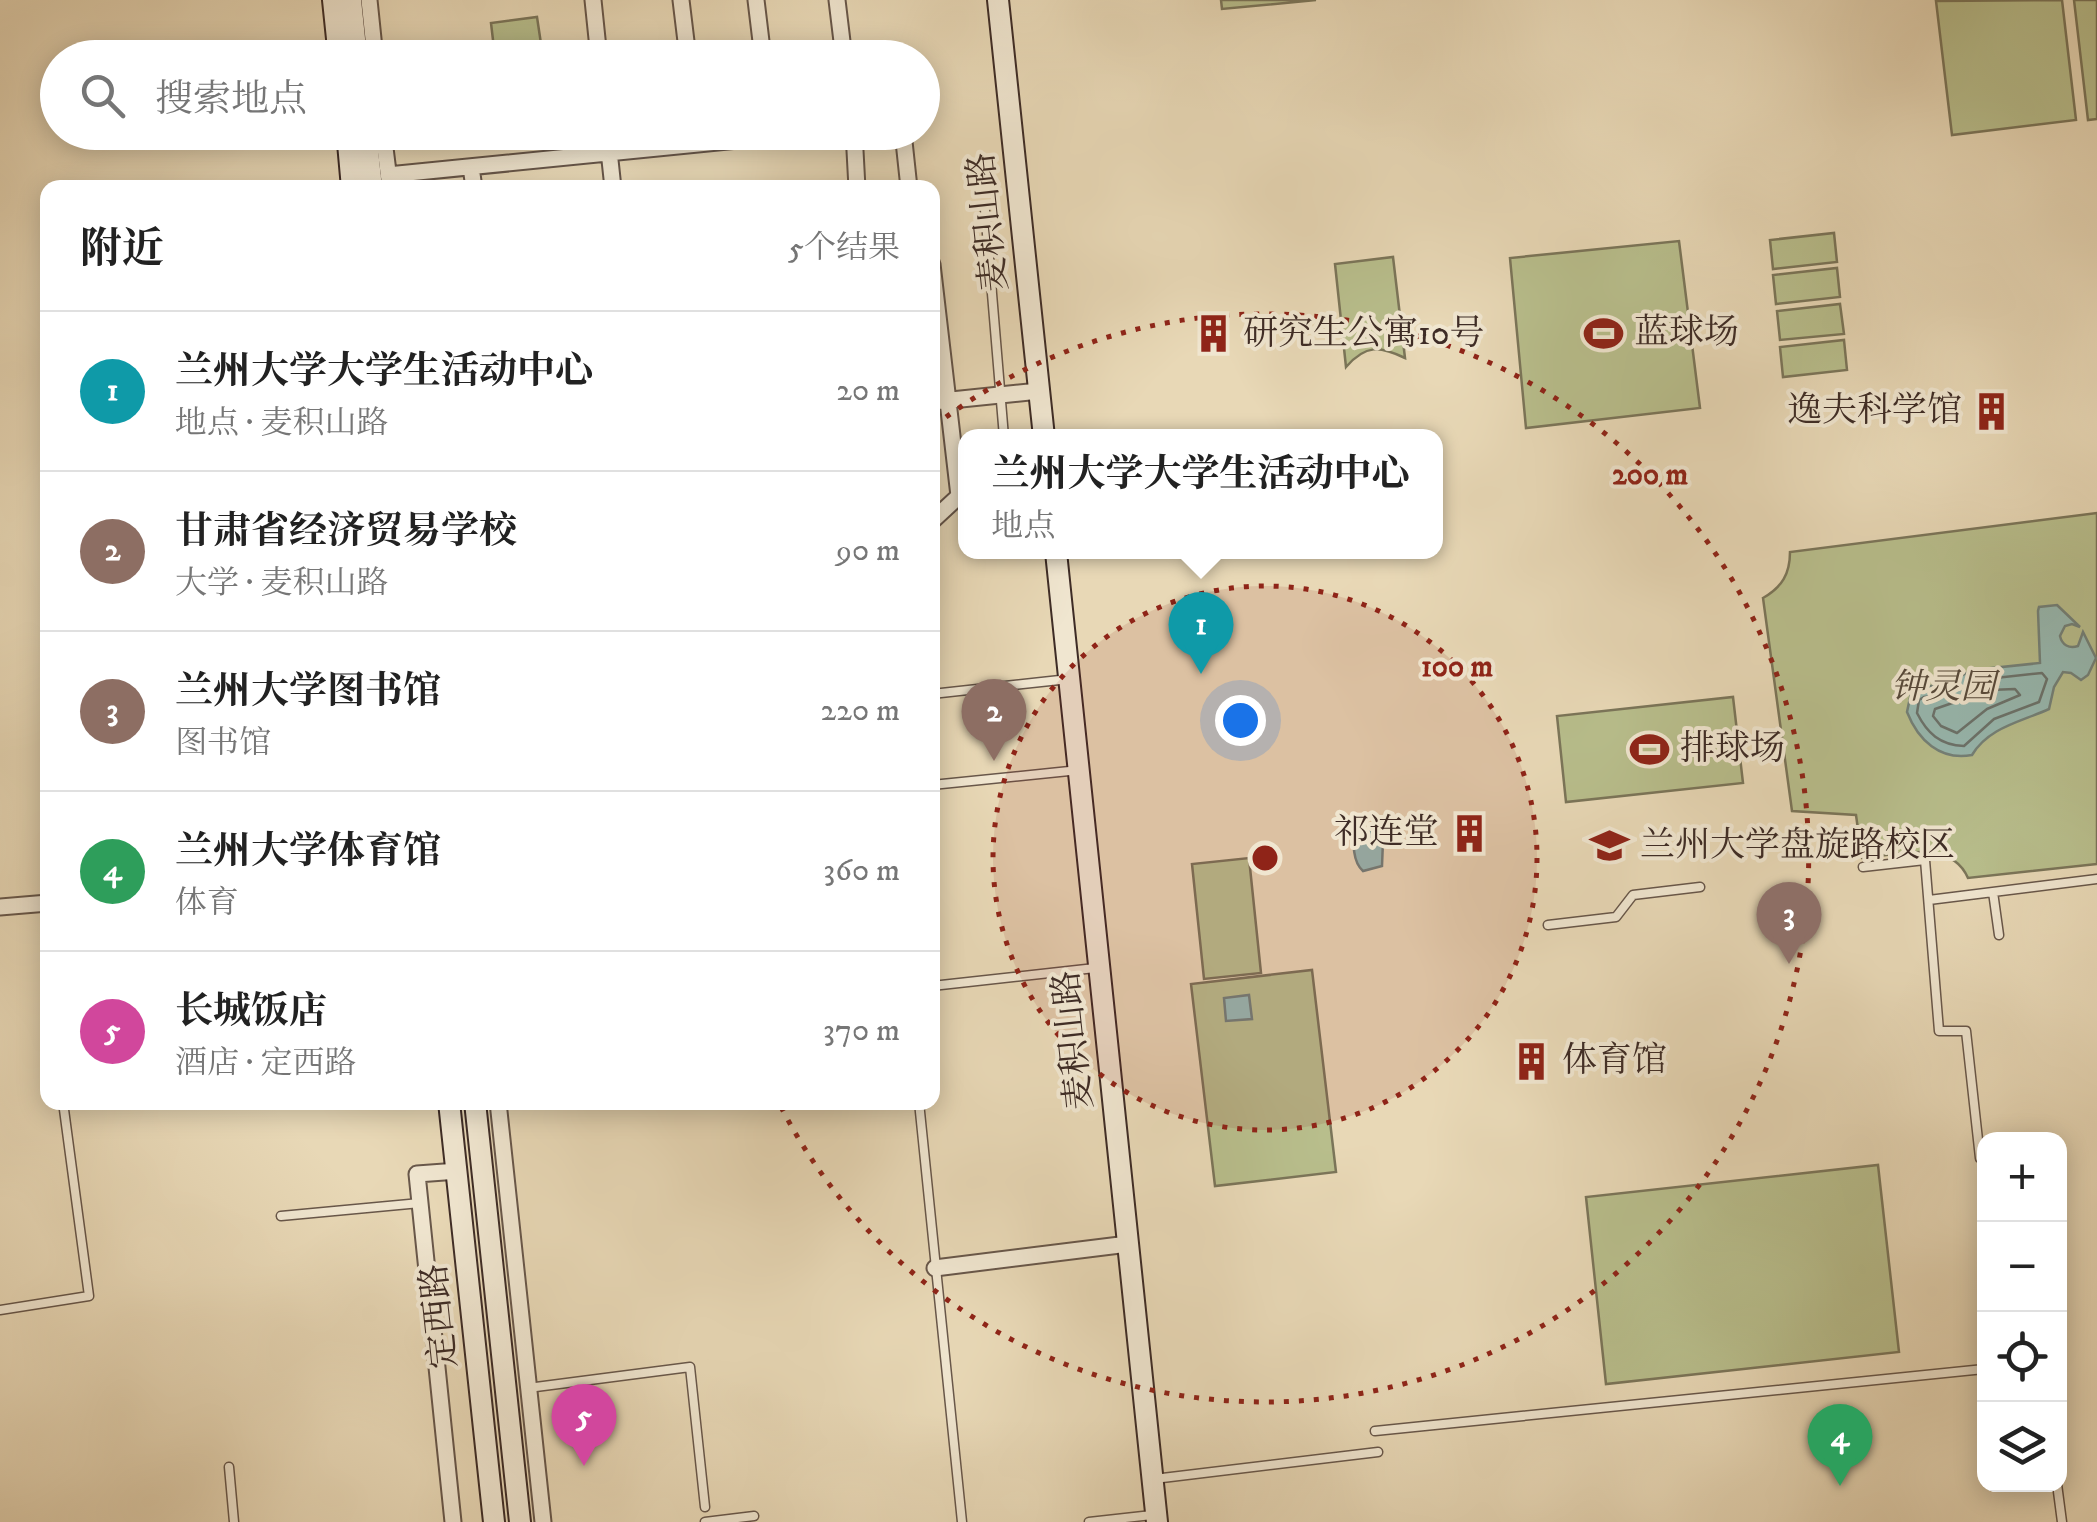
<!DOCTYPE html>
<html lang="zh">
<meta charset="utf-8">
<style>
:root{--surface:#fff;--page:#f6f6f6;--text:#222;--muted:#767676;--line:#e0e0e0;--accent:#ea580c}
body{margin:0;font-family:"IM FELL DW Pica","Noto Serif SC",serif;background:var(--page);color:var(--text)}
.controls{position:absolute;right:30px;bottom:30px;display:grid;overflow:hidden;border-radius:20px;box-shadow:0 5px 25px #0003}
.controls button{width:90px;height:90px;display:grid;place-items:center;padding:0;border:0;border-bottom:2px solid var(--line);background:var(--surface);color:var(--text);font:50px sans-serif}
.you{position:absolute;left:1240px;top:720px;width:35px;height:35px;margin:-25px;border:8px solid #fff;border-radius:50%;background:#1a73e8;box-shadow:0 0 0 15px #1a73e833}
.badge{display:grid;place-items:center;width:65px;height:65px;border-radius:50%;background:var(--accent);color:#fff;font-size:32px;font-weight:700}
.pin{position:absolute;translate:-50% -82px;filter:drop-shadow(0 2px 5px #0008)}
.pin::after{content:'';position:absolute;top:52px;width:35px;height:30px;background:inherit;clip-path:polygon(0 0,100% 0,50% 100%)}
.popup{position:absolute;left:958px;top:429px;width:485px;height:130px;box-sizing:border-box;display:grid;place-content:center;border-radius:20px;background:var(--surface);filter:drop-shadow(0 2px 8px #0005);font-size:32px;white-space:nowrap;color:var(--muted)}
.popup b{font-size:38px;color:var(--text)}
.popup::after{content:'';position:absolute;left:50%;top:100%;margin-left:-20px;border:20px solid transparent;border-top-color:var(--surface)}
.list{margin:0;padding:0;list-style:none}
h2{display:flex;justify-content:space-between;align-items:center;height:130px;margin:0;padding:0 40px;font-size:42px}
h2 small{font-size:32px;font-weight:400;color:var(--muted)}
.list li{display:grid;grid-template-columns:65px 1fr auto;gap:30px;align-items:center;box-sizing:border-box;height:160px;padding:0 40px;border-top:2px solid var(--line)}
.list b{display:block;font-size:38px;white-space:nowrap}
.list p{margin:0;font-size:32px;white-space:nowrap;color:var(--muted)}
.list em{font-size:32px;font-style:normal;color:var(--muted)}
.icon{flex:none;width:55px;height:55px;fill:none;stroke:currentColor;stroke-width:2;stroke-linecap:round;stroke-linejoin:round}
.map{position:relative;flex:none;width:2097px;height:1522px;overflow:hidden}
.search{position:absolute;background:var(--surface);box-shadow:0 5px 25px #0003;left:40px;top:40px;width:900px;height:110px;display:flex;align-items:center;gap:25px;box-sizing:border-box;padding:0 35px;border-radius:55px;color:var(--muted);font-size:38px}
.panel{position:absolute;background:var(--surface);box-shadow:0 5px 25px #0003;left:40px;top:180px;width:900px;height:930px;border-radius:20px}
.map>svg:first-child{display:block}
.green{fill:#b8be8c;stroke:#7b7559;stroke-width:2.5}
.water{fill:#97b9b1;stroke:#738179;stroke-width:2.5}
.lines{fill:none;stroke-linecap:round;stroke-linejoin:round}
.shore{stroke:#6a726c;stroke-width:2.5}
.lane-casing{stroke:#68574a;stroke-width:11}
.street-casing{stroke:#68574a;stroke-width:19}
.secondary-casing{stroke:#3e2c26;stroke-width:24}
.lane{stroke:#f0e6d0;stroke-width:8}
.street{stroke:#f0e6d0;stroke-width:15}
.secondary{stroke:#f0e6d0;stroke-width:20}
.ring{fill:none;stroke:#8f2418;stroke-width:5;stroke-dasharray:5 10}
.labels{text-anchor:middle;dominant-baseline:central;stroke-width:8;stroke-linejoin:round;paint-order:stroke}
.street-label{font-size:35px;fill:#3e2c26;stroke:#f0e6d0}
.poi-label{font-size:35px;fill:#3e2c26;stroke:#f0e6d0;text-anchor:start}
.park-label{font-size:35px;font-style:italic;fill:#56493a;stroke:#f0e6d0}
.centre{fill:#8f2418;stroke:#f0e6d0;stroke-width:5}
.ring-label{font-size:30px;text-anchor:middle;font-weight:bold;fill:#8f2418;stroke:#f0e6d0;stroke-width:8;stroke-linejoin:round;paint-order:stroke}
</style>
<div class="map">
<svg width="2097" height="1522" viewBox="0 0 2097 1522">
<rect width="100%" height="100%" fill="#e8d8b6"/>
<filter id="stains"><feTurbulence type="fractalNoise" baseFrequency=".002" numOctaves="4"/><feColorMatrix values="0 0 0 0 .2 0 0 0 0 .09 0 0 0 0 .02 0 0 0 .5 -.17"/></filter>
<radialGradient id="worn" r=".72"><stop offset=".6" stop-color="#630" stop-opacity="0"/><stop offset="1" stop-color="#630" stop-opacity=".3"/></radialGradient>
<path class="green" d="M1221,0H1316L1222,9Z
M2062,0L2076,120L1952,135L1936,1Z
M2074,0H2097V119L2088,120Z
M537,17L543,57H495L491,23Z
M1834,233L1837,262L1773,269L1770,240Z
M1679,241L1700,408L1526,428L1510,258Z
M1393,257L1405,358C1380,346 1366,344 1346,367L1335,264Z
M1837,268L1840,297L1776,304L1773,275Z
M1840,304L1844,334L1780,340L1777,311Z
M1844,340L1847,370L1783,377L1780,347Z
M2097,513V864L1968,878C1951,838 1897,855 1862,858L1856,815L1792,811L1763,598C1782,587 1790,574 1790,552Z
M1733,697L1743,783L1566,802L1557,716Z
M1249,858L1261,973L1204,979L1192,864Z
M1312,970L1336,1172L1215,1186L1191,984Z
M1878,1165L1899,1352L1606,1384L1586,1197Z"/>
<path class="water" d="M2057,605L2080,627L2072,624L2065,626L2060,636C2062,645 2069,649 2078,646L2083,632L2096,658L2088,675L2081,680L2071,673L2063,672L2054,687L2049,709C2021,722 1989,727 1972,755C1940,761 1918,740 1907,712L1911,693L1919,687L1941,685L1973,670L2040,663L2038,611L2039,607Z
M1363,828L1378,831L1383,841L1382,866L1363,871C1353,862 1352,843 1356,831Z
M1249,995L1252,1019L1226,1021L1224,998Z"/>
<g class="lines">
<path class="shore" d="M2042,673L2047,679L2039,702L1994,719L1964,746C1940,745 1927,733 1917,713L1919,700L1924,697L1944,695L1977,680Z
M1990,690L2015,689L2020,695L1987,709L1957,733L1941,726L1933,716L1935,709Z"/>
<defs>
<path id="lane" d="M985,210L1004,437
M932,694L1069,679
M932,785L1079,770
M1863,867L1925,860L1939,1031H1966L1980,1158H1984
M1993,892L1999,935
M1929,900L2097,879
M1548,925L1616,917L1633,895L1700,887
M932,986L1095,968
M919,1102L962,1522
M281,1216L420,1203
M0,1310L89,1296L63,1102
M528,1388L690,1367L705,1507
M1375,1431L1984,1369
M229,1467L234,1522
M1154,1479L1378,1452
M2057,1484L2062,1522
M705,1522L754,1516
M1089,1522L1152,1515"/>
<path id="street" d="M369,0L375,58
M593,0L599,58
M681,0L688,58
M756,0L763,58
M837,0L844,58
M383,132L390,188
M607,132L613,188
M854,132L857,188
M903,132L909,188
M471,167L474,188
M388,175L819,132
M932,264L959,496L932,521
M932,402L1039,391
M0,907L48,903
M498,1102L543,1522
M935,1268L1128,1244
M453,1522L417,1174L458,1171"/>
<path id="secondary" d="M333,0L339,58
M351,0L357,58
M998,0L1044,437
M347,132L352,188
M366,132L372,188
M1056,552L1157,1522
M449,1102L494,1522
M475,1102L520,1522"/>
</defs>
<use href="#lane" class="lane-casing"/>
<use href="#street" class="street-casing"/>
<use href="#secondary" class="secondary-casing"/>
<use href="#lane" class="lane"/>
<use href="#street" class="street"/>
<use href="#secondary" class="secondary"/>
</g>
<circle cx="1265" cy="858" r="272" fill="#8f2418" fill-opacity=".12"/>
<g class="ring">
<circle cx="1265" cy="858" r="272"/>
<path d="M934 426A544 544 0 1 1 780 1105"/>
</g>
<defs>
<symbol id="stadium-bare" viewBox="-9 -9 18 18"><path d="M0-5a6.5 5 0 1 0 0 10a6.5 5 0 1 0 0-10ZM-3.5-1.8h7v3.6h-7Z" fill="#8f2418" stroke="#f0e6d0" stroke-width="2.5" paint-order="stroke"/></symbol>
<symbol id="building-bare" viewBox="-9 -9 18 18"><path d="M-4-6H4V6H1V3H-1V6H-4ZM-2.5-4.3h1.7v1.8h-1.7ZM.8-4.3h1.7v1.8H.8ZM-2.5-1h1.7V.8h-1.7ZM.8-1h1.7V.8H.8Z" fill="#8f2418" stroke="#f0e6d0" stroke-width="2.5" paint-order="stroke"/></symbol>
<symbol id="university-bare" viewBox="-9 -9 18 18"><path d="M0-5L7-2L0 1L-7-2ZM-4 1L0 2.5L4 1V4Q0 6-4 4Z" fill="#8f2418" stroke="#f0e6d0" stroke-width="2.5" paint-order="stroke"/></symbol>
</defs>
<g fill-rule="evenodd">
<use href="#stadium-bare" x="1576" y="306" width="55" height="55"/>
<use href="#building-bare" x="1186" y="306" width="55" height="55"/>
<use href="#building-bare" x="1964" y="384" width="55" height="55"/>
<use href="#stadium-bare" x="1622" y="722" width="55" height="55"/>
<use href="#building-bare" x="1442" y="806" width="55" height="55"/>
<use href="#university-bare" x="1582" y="818" width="55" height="55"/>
<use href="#building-bare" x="1504" y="1034" width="55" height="55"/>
</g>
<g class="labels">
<g class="street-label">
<text transform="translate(989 222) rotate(-96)">麦积山路</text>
<text transform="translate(1074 1040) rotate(-96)">麦积山路</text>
<text transform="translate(440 1316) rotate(-96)">定西路</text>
</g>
<g class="poi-label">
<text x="1634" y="333">蓝球场</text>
<text x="1243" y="334">研究生公寓10号</text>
<text x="1962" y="411" text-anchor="end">逸夫科学馆</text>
<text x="1680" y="749">排球场</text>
<text x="1439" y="833" text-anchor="end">祁连堂</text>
<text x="1640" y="846">兰州大学盘旋路校区</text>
<text x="1562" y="1061">体育馆</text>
</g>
<g class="park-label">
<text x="1943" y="688">钟灵园</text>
</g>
</g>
<circle cx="1265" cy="858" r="15" class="centre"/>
<g class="ring-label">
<text x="1650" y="484">200 m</text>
<text x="1457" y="676">100 m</text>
</g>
<rect width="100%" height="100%" filter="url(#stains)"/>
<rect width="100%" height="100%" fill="url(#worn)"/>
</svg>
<div class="controls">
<button>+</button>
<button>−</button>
<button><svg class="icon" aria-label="locate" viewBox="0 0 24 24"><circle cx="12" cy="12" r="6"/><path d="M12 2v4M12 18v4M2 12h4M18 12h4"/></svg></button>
<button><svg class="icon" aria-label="layers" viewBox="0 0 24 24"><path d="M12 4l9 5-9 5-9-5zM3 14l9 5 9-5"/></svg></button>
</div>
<div class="you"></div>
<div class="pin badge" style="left:1201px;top:674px;background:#0f9aa8">1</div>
<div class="popup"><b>兰州大学大学生活动中心</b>地点</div>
<div class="pin badge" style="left:994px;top:761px;background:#8d6e63">2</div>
<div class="pin badge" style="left:1789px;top:964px;background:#8d6e63">3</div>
<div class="pin badge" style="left:1840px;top:1486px;background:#2e9e5b">4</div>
<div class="pin badge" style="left:584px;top:1466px;background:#d1479c">5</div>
<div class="search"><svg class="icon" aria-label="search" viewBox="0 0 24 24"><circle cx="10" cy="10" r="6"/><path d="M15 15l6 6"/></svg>搜索地点</div>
<section class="panel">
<h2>附近<small>5个结果</small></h2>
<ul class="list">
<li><span class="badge" style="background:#0f9aa8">1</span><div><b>兰州大学大学生活动中心</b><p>地点 · 麦积山路</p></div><em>20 m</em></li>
<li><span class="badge" style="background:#8d6e63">2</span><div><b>甘肃省经济贸易学校</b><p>大学 · 麦积山路</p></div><em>90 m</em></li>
<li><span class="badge" style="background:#8d6e63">3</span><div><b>兰州大学图书馆</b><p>图书馆</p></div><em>220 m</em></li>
<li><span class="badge" style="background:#2e9e5b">4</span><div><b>兰州大学体育馆</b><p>体育</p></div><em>360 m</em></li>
<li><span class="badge" style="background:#d1479c">5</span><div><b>长城饭店</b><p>酒店 · 定西路</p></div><em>370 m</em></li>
</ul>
</section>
</div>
